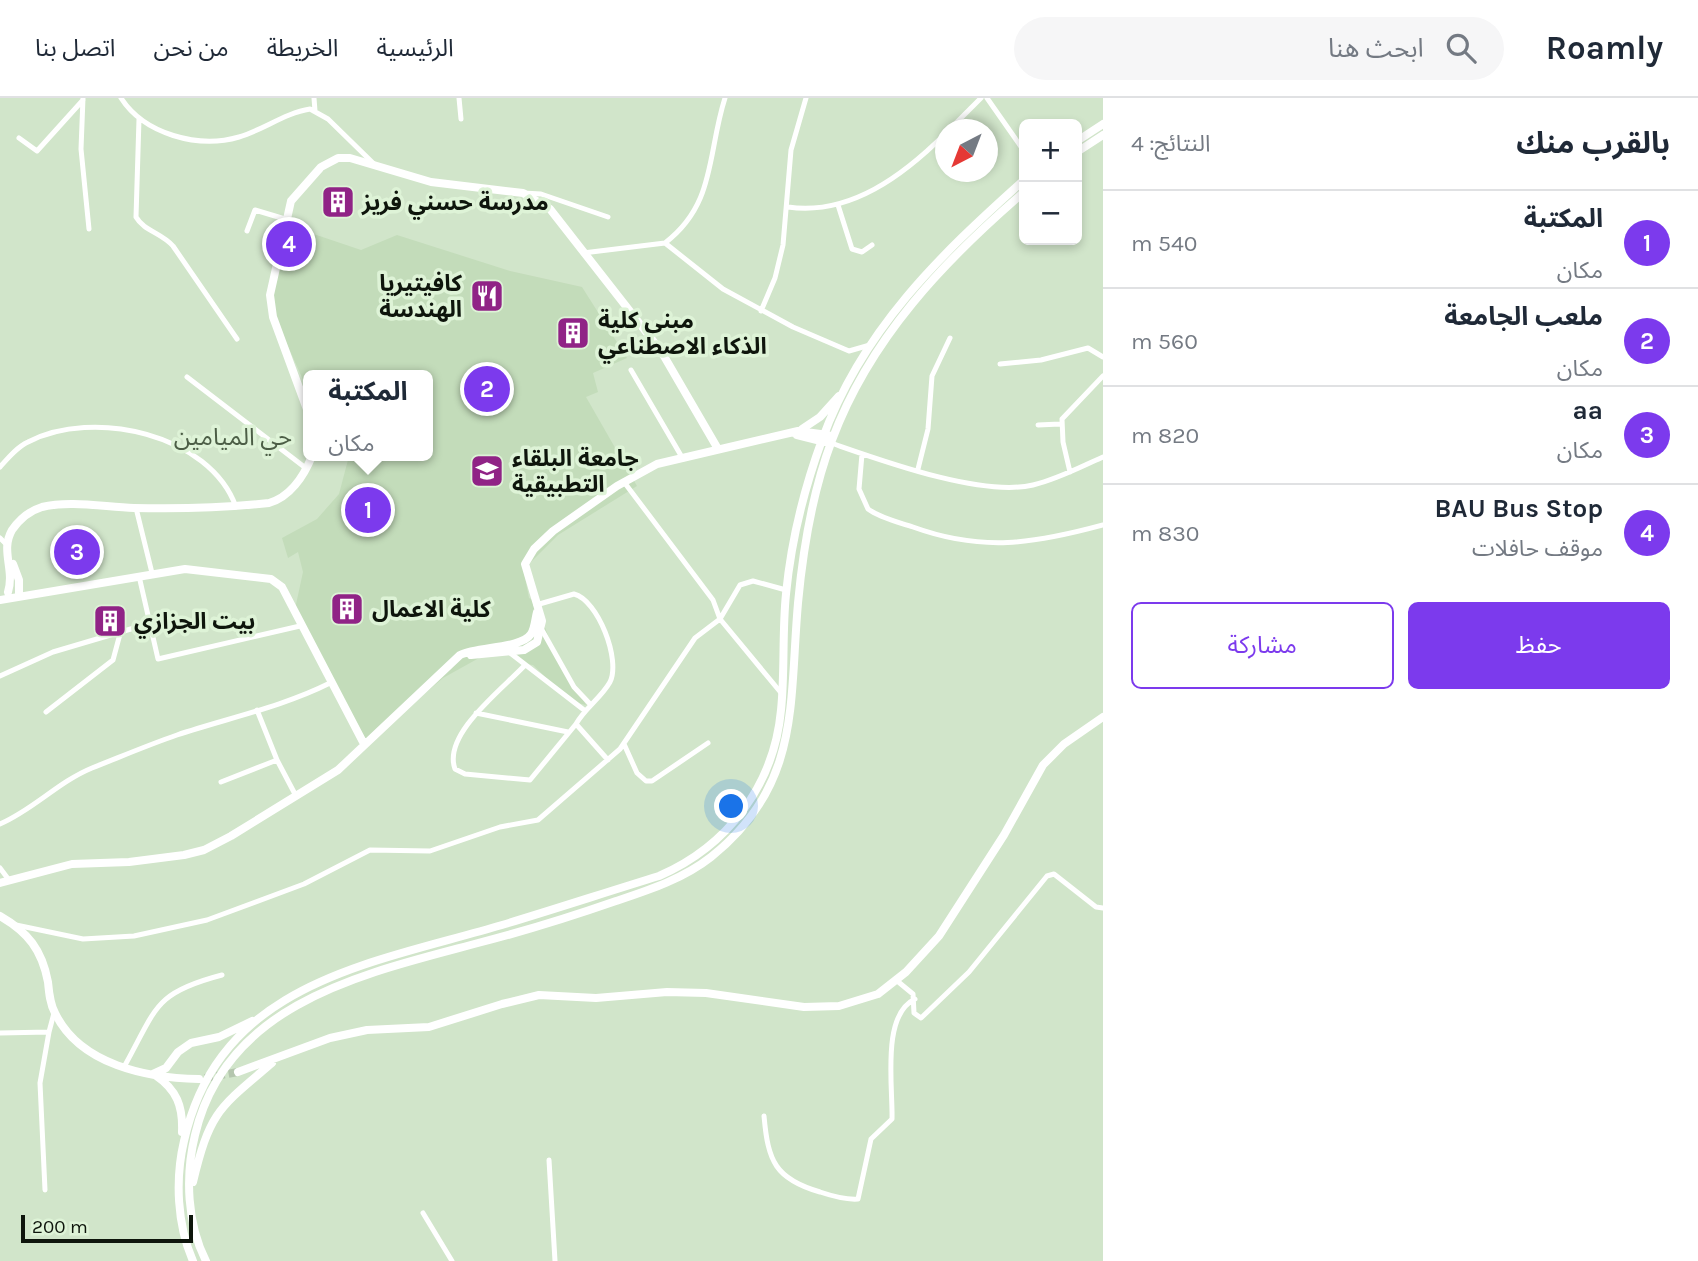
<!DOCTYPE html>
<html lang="ar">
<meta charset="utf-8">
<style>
:root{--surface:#fff;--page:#f6f6f7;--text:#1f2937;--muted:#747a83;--line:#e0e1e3;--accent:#7c3aed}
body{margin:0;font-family:Karla,"Noto Sans Arabic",sans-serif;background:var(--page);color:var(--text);direction:rtl}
.controls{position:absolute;right:21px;top:21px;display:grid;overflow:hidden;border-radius:10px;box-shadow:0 4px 10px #0003}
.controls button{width:63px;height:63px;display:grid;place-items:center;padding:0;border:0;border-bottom:2px solid var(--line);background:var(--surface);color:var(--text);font:35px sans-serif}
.compass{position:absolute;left:935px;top:21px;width:63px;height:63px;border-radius:50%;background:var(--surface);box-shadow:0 4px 10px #0003;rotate:222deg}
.scale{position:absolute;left:21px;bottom:18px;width:172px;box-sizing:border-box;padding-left:7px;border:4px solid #0e150c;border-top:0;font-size:19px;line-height:24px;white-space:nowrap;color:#0e150c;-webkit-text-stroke:5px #def3d7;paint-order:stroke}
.you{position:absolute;left:732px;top:709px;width:24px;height:24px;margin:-18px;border:5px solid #fff;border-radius:50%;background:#1a73e8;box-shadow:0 0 0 10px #1a73e833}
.badge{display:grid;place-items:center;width:46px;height:46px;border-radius:50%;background:var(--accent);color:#fff;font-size:23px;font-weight:700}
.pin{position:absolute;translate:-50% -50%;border:4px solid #fff;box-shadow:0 2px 7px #0006}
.popup{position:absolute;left:303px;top:272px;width:130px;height:91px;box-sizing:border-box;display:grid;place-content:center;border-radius:10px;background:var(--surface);filter:drop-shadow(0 2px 5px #0005);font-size:23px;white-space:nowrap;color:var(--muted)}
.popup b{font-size:26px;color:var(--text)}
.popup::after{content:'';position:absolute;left:50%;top:100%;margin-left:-14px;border:14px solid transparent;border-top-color:var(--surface)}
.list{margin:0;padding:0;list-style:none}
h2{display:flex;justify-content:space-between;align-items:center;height:91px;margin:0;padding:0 28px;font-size:30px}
h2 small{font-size:23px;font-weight:400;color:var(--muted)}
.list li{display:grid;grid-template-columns:46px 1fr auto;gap:21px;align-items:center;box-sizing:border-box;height:98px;padding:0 28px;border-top:2px solid var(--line)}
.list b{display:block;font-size:26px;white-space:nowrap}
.list p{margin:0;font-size:23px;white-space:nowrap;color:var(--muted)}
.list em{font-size:23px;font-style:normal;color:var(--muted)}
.actions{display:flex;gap:14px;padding:21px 28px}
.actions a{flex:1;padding:16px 0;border:2px solid var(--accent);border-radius:10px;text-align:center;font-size:24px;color:var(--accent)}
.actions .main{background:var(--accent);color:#fff}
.icon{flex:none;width:38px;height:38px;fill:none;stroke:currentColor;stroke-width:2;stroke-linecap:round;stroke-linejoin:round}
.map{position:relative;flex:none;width:1103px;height:1163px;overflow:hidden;direction:ltr}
header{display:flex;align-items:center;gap:42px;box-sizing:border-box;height:98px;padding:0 35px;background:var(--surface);border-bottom:2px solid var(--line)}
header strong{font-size:33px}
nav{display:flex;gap:38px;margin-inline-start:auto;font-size:24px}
.search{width:490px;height:63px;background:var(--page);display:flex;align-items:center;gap:18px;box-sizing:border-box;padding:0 24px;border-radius:38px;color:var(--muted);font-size:26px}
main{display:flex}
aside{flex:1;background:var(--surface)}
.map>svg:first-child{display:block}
.built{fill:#c3dcba}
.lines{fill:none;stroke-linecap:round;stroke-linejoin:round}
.secondary-tunnel{stroke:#b4c6ae;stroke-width:8;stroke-dasharray:8 4;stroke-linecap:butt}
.street{stroke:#fff;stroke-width:5}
.secondary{stroke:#fff;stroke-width:8}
.labels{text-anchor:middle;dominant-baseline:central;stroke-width:7;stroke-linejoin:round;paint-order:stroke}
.poi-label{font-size:23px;font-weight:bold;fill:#0e150c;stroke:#def3d7;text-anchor:start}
.neighbourhood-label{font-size:24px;fill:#4c5e46;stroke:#def3d7}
</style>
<header>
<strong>Roamly</strong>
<div class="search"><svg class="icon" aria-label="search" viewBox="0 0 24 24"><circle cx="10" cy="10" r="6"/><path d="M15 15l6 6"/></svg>ابحث هنا</div>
<nav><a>الرئيسية</a><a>الخريطة</a><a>من نحن</a><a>اتصل بنا</a></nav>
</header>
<main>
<aside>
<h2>بالقرب منك<small>النتائج: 4</small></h2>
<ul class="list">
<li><span class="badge">1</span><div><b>المكتبة</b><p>مكان</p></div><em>540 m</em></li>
<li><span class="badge">2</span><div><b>ملعب الجامعة</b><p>مكان</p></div><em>560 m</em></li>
<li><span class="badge">3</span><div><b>aa</b><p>مكان</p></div><em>820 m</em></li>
<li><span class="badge">4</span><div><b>BAU Bus Stop</b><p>موقف حافلات</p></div><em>830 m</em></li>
</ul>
<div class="actions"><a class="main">حفظ</a><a>مشاركة</a></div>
</aside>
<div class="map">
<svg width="1103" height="1163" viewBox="0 0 1103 1163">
<rect width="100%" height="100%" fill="#d1e5ca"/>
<path class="built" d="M284,126L361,152L397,137L510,173L582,189L627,260L593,275L598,294L586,299L637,388L558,437L531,464L524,475L529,500L535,503L549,540L586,607L570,603L533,567L525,566L509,555H488L443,580L368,644L339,600L295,511L303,474L298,454L288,460L282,440L317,421L339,396L349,358H428V277H308V293L269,206Z"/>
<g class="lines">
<path class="secondary-tunnel" d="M205,980L238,974"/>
<path class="street" d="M83,0L81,51L89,131
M121,0C144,36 198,51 239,39C263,32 285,15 310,11L328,21L374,66
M314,0L315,13
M459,0L461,21
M987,0L1024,53
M139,21L136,119C144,133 162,135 173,148L237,241
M949,32L981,0
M19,40L37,53L83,2
M523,95L541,96L608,119
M838,107L852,151L862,154L872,147
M788,109C850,118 904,77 946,35
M247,133L255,112L285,121
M665,145C716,106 707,56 725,0
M583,155L665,145L723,191L793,229L849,253L870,247
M761,213L775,180L783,147L791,52L806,0
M1000,266L1041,262L1088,250L1103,259
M631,272L683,361
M187,279L307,371
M1038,327L1060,326
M831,345C883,363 981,399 1033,387C1058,381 1080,369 1103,359
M862,356L859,391L868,411C880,420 898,424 913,429C982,454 1033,446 1103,427
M0,369C8,360 17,349 28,344C93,310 210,336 236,409
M918,371L928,331L932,278L950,240
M1070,374L1063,344L1062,321L1103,278
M624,384L713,502L720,521L782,596
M136,410L152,475
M0,440L6,446
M139,478L158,561L300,528
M536,507L574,496C598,502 621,562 610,584C601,600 585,610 576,626L608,662
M542,532L574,589L590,606
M509,554L584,612
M525,567C504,590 442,636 455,671L465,676L530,682L576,626
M0,578L53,554L151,525
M257,612L277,662L296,698
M46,614L113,562L120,536
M476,615L568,634
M624,646L637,675L646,683H652L708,645
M221,684L277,662
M0,726C33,712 58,684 92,670C120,659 148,647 177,637C228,620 282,609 330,585
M0,770L9,782
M16,827L83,841L134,838L207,822L304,786L370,752L430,753L500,729L538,722L620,651L695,540L720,521L740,487L753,483L786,492
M896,882L913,896L914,915L921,920L969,874L1047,778L1054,776L1096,809L1103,810
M0,935L49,934L54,915
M124,969C157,910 153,895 222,877
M764,1018C768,1063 775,1081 820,1094C832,1098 846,1102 858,1101L871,1041L892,1021C893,989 881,917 915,901
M549,1062L555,1163
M45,1092L40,985L49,934
M423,1115L452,1163"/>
<path class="secondary" d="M1077,43L1103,26
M1077,54L1103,37
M308,314L273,219L270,197L291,103L321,69L338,60H350L431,84L523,95L550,111L661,253L718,351
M802,331L820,319L839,298
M797,337L825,344
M13,466L19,482V497
M8,494C15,471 0,453 12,432C19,422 29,413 42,409C70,402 104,409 134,410C178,411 224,410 269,405C290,399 304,378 312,358
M0,502L185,471L271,481L282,489L364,646
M471,557L524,552L537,544L542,523L525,466L534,451L553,433L617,388L657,366L798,333L828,337
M0,785L72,766L129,764L184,757L204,752L231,738L338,672L460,557C478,548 521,551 531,536C535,530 535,521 537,514
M0,818C28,834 42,852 48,884C49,895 50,906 55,915C80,967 147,980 199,981
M238,974L330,940L367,932L429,929L502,906L539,897L596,900L667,894L706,895L804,909L839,908L878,896L906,874L939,838L1004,737L1043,667L1064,646L1103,619
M153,976L166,970L178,954L191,945L219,939L252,923
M155,977C177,992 183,1008 182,1034
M193,1084C210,1013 219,1010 272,965
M193,1163C177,1127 175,1081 184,1043C220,884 370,866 502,827C555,811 607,794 659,778C728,748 774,687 781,612C785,574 782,535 786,496C791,444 804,391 822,342C862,232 939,158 1024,82
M206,1163C187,1126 185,1078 195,1037C226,904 366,875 478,845C525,833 570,819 616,803C649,792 683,781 711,759C801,687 789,607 798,505C803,451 813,392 832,342C870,240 944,163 1024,94"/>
</g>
<defs>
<symbol id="building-square" viewBox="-11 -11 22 22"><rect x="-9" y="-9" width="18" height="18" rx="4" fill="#902386" stroke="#def3d7"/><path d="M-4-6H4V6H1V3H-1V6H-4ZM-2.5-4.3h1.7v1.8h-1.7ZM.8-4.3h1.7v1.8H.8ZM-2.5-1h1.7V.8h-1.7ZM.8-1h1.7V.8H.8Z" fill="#fff"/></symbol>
<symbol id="restaurant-square" viewBox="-11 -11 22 22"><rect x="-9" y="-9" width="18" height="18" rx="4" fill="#902386" stroke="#def3d7"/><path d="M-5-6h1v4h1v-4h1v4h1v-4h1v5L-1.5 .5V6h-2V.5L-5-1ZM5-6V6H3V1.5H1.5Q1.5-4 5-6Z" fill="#fff"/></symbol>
<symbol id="university-square" viewBox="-11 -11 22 22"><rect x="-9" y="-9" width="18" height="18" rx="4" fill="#902386" stroke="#def3d7"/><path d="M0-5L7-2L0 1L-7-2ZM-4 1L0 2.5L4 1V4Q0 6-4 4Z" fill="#fff"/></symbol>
</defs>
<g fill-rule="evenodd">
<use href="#building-square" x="319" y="85" width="38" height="38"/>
<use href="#restaurant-square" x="468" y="179" width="38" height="38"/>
<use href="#building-square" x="554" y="216" width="38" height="38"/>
<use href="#university-square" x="468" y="354" width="38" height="38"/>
<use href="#building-square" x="328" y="492" width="38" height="38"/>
<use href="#building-square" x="91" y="504" width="38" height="38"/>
</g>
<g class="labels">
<g class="poi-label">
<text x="362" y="104">مدرسة حسني فريز</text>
<text x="462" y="185" text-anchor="end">كافيتيريا<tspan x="462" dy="26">الهندسة</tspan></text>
<text x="598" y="222">مبنى كلية<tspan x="598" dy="26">الذكاء الاصطناعي</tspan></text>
<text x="512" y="360">جامعة البلقاء<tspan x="512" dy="26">التطبيقية</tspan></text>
<text x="372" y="511">كلية الاعمال</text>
<text x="134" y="523">بيت الجزازي</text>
</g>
<g class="neighbourhood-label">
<text x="233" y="339">حي الميامين</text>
</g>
</g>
</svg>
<div class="controls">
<button>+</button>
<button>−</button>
</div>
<svg class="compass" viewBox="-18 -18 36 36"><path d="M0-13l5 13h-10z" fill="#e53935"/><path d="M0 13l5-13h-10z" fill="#747a83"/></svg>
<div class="scale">200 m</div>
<div class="you"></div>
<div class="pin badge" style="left:368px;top:412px">1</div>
<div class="popup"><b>المكتبة</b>مكان</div>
<div class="pin badge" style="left:487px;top:291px">2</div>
<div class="pin badge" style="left:77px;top:454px">3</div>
<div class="pin badge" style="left:289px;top:146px">4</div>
</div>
</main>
